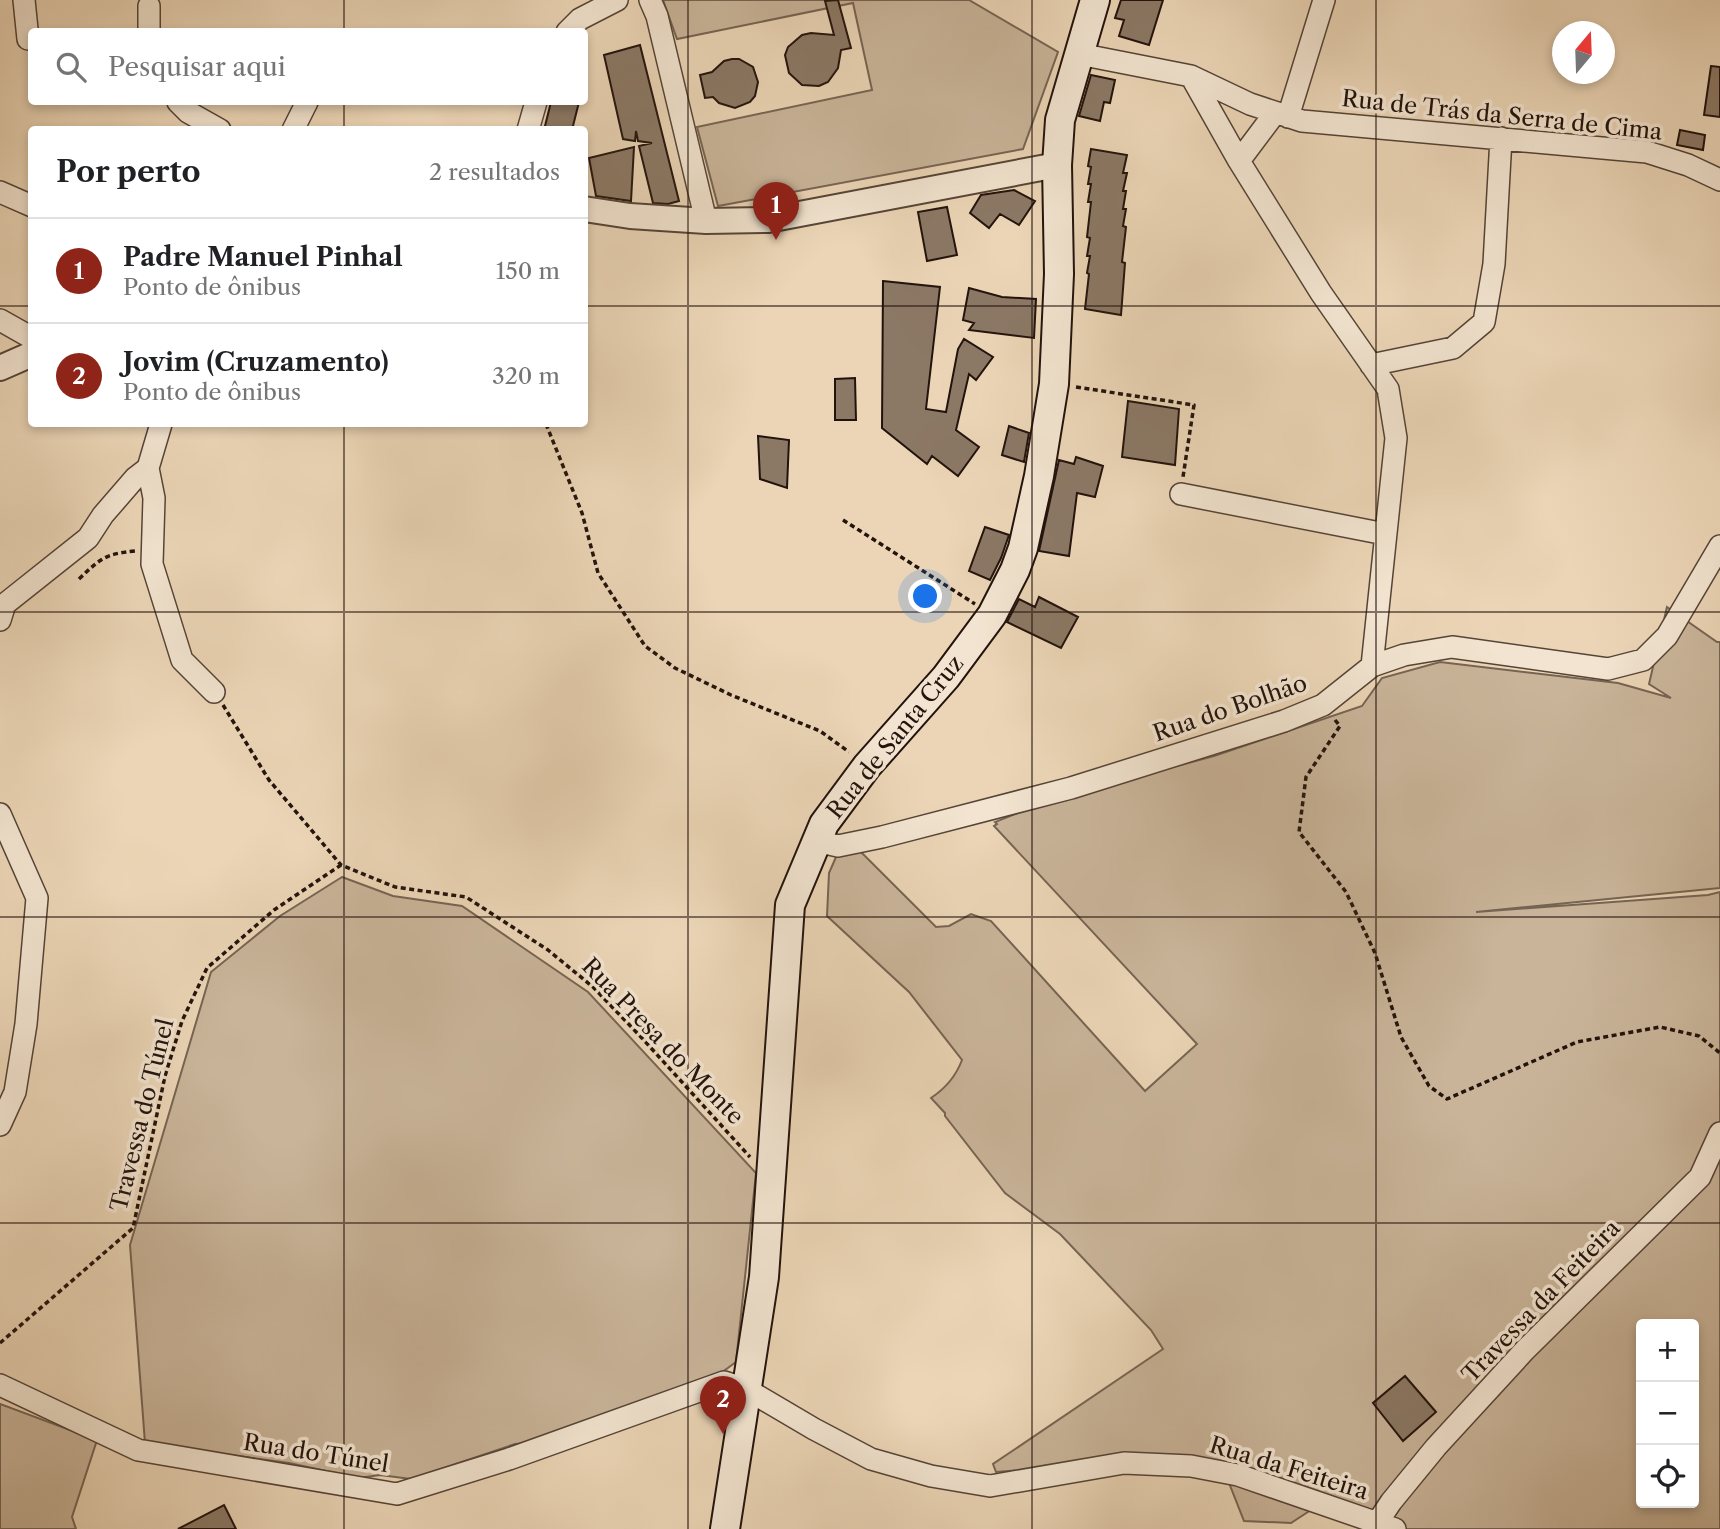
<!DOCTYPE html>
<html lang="pt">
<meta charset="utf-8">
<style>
:root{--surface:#fff;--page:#f2f2f2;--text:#202124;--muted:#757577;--line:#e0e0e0;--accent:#8f2418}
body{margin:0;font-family:"Libre Caslon Text",serif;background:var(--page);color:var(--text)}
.controls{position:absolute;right:21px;bottom:21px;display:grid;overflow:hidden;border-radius:7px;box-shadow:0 4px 10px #0003}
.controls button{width:63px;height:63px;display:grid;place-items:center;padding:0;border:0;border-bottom:2px solid var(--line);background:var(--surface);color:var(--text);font:35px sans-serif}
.compass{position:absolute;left:1552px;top:21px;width:63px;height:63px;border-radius:50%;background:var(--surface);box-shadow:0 4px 10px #0003;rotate:19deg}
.you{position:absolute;left:926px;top:597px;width:24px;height:24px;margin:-18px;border:5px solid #fff;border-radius:50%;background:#1a73e8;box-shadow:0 0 0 10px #1a73e833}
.badge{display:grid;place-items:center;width:46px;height:46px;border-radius:50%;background:var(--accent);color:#fff;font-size:23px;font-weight:700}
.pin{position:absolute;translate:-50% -58px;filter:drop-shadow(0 2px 4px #0008)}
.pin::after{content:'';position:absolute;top:37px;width:24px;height:21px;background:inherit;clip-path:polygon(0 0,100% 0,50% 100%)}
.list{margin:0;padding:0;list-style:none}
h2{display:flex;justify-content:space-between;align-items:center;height:91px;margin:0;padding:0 28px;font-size:30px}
h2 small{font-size:23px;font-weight:400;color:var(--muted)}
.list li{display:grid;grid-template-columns:46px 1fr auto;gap:21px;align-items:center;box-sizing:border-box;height:105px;padding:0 28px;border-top:2px solid var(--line)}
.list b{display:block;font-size:26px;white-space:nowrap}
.list p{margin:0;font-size:23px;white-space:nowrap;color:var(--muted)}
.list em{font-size:23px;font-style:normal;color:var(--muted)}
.icon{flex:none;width:38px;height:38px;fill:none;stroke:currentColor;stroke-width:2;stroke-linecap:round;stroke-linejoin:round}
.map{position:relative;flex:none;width:1720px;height:1529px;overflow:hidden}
.search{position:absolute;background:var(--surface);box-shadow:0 4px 10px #0003;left:28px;top:28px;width:560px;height:77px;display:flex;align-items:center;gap:18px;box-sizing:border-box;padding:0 24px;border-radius:7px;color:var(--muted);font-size:26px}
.panel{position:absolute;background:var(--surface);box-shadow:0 4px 10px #0003;left:28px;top:126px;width:560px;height:301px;border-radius:7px}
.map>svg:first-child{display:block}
.green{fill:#c9b499;stroke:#766453;stroke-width:2;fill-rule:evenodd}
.building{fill:#8b7865;stroke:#23130d;stroke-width:2}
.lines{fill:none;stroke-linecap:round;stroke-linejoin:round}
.minor-casing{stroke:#554437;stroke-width:24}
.tertiary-casing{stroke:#554437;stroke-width:28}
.secondary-casing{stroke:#23130d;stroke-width:32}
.path{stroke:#23130d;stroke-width:3.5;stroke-dasharray:5 3.5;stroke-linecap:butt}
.minor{stroke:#f2e4d0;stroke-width:21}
.tertiary{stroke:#f2e4d0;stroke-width:24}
.secondary{stroke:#f2e4d0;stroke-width:28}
.grid{fill:none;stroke:#23130d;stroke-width:2;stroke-opacity:0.55}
.labels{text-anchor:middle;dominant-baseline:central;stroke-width:7;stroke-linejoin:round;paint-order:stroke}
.street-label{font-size:23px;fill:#23130d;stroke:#f2e4d0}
</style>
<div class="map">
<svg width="1720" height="1529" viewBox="0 0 1720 1529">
<rect width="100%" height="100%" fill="#ebd5b6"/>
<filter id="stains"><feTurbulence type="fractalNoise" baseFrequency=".00286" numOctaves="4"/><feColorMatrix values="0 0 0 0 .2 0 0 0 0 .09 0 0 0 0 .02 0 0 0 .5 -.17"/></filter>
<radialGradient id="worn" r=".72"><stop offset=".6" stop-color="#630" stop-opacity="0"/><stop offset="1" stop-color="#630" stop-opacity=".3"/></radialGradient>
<path class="green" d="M663,0H969L1058,52L1023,149L718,206L697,127L872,90L853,3L677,39Z
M1667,607L1717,642H1720V888L1476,912L1708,895L1720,892V1529H1386L1317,1506L1291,1523L1244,1521L1229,1483L1177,1458L996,1472L993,1464L1163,1349L1151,1330L1060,1234L1005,1193L945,1116V1113L931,1098C946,1088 956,1076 962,1060L909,992L827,916L829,873L836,857L855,846L936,927L949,926L971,914L991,921L1145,1091L1197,1044L994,826L997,824L995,822L1051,800L1214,756L1362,706L1382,678L1440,662L1618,683L1671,698L1649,684ZM1641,1324H1694V1503H1641Z
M342,877L393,896L462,906L588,992L756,1173L736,1362L714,1378L530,1443L515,1444L411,1479L380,1475L359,1478L289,1463L145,1443L130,1245L211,972L280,916Z
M0,1404L97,1440L72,1517L76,1529H0Z"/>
<path class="building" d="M838,0L851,48L841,50L838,68L828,82L819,86L802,85L789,73L785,55L788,47L802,35L811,33L834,35L825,1Z
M1121,0H1163L1149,45L1119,36L1124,20L1115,18Z
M640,45L679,201L668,204L653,203L639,146L652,143L638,141L636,131L635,141L623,139L604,55Z
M732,59H739L753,67L758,82L755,96L750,102L735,108L719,103L713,97L705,98L700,75L712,72L724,61Z
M1711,66L1720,67V117L1704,115Z
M1091,75L1115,80L1110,103L1104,102L1100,121L1079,116Z
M551,102H579L572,130H544Z
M1680,130L1705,135L1703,150L1677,145Z
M634,147L631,201L596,196L589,158Z
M1091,149L1127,155L1123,173H1127L1123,191H1126L1123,209H1126L1123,226L1126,227L1122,262L1125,263L1121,315L1085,309L1089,274L1087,273L1090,256H1087L1090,238L1087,237L1091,202H1088L1091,184H1088L1091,167L1088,166Z
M1014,190L1035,201L1019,225L1000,214L989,228L970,213L981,195Z
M947,207L957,255L927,261L918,212Z
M883,281L940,287L926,409L946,412L958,349L964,339L993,357L976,380L969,374L956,430L979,447L958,476L932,456L927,464L882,428Z
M969,288L1002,297L1036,299L1034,338L969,330L974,323L963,320Z
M855,378L856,420H835V379Z
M1128,401L1179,409L1175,465L1122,457Z
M1009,426L1029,433L1024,462L1002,455Z
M758,436L789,440L787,488L760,479Z
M1076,457L1103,466L1095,497L1077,493L1069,556L1039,551L1059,460L1074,464Z
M985,527L1009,535L1001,558L990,580L969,571Z
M1039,597L1078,617L1061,648L1007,622L1019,599L1035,607Z
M1405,1376L1436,1412L1403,1441L1373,1403Z
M224,1505L236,1529H178Z"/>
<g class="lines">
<defs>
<path id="minor" d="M24,0L28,39
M650,0L657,16L706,221
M149,6V32
M567,32L580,19L617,0
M1079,54L1191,76L1250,104L1302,121L1647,152L1688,165L1720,180
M1191,76L1239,161L1321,293L1388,389L1396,438L1372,666
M178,102L188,112L220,130
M1288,117L1324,0
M293,130L307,102
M528,130L536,102
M1239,161L1275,113
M0,192L32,206
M0,320L32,338
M1371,365L1453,348L1484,322L1494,264L1501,138
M161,424L148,468L154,498L152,564L182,660L214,692
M1181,494L1385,534
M0,620L5,604L88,538L103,515L135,478L148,468
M0,814L37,898L26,1024L15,1092L0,1125
M816,841L838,846L882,837L1071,788L1284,721L1323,705L1372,666L1404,655L1452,647L1608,669L1643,660L1667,636L1720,546
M0,1385L138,1450L397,1494L509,1459L724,1382L746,1389L814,1429L871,1459L931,1476L990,1486L1124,1463L1191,1466L1238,1475L1395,1529
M1377,1523L1391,1502L1436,1447L1525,1350L1700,1177L1720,1133"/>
<path id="tertiary" d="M584,209L630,216L706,221L768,220L1057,165
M0,368L32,354"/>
<path id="secondary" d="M725,1529L764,1277L790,905L824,824L867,766L946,677L992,615L1015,570L1023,548L1039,476L1054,384L1059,274L1057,165L1060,120L1095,0"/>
</defs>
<use href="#minor" class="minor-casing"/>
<use href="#tertiary" class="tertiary-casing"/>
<use href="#secondary" class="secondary-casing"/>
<path class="path" d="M1076,387L1194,405L1183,477
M546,424L582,513L598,573L645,646L675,668L731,695L820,731L849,752
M843,520L975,604
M79,579C101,558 105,554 135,551
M223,705L269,780L341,865L395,887L466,897L548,950L593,987L641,1037L750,1157
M1335,720L1340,726L1306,777L1299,832L1346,892L1375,953L1401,1037L1429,1086L1447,1099L1577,1042L1660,1027L1699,1036L1720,1053
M0,1343L133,1228L165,1076L182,1021L207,968L274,910L341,865"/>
<use href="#minor" class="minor"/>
<use href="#tertiary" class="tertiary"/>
<use href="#secondary" class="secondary"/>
</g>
<path class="grid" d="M344,0V32M688,0V1529M1032,0V1529M1376,0V1529M344,102V130M0,306H32M584,306H1720M344,424V1529M0,612H1720M0,917H1720M0,1223H1720"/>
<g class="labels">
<g class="street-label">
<text transform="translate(1502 115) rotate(6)">Rua de Trás da Serra de Cima</text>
<text transform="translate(1230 708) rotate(-19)">Rua do Bolhão</text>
<text transform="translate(895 737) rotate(-51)">Rua de Santa Cruz</text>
<text transform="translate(663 1041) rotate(46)">Rua Presa do Monte</text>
<text transform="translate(142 1115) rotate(-76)">Travessa do Túnel</text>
<text transform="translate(1541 1301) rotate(-46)">Travessa da Feiteira</text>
<text transform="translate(316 1453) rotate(9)">Rua do Túnel</text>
<text transform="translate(1289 1468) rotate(17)">Rua da Feiteira</text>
</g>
</g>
<rect width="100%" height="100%" filter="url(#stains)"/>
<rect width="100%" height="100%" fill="url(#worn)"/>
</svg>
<div class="controls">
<button>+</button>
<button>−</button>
<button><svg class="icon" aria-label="locate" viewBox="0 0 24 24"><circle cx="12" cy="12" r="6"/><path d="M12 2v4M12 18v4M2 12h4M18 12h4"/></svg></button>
</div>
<svg class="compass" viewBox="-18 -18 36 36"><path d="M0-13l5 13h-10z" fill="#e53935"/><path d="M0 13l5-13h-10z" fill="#757577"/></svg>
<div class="you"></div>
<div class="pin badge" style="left:776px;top:240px">1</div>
<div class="pin badge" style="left:723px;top:1434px">2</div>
<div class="search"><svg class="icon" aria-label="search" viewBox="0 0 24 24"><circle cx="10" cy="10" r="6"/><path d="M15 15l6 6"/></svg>Pesquisar aqui</div>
<section class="panel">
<h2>Por perto<small>2 resultados</small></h2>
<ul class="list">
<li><span class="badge">1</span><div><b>Padre Manuel Pinhal</b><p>Ponto de ônibus</p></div><em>150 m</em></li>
<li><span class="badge">2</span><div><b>Jovim (Cruzamento)</b><p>Ponto de ônibus</p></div><em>320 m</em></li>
</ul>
</section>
</div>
